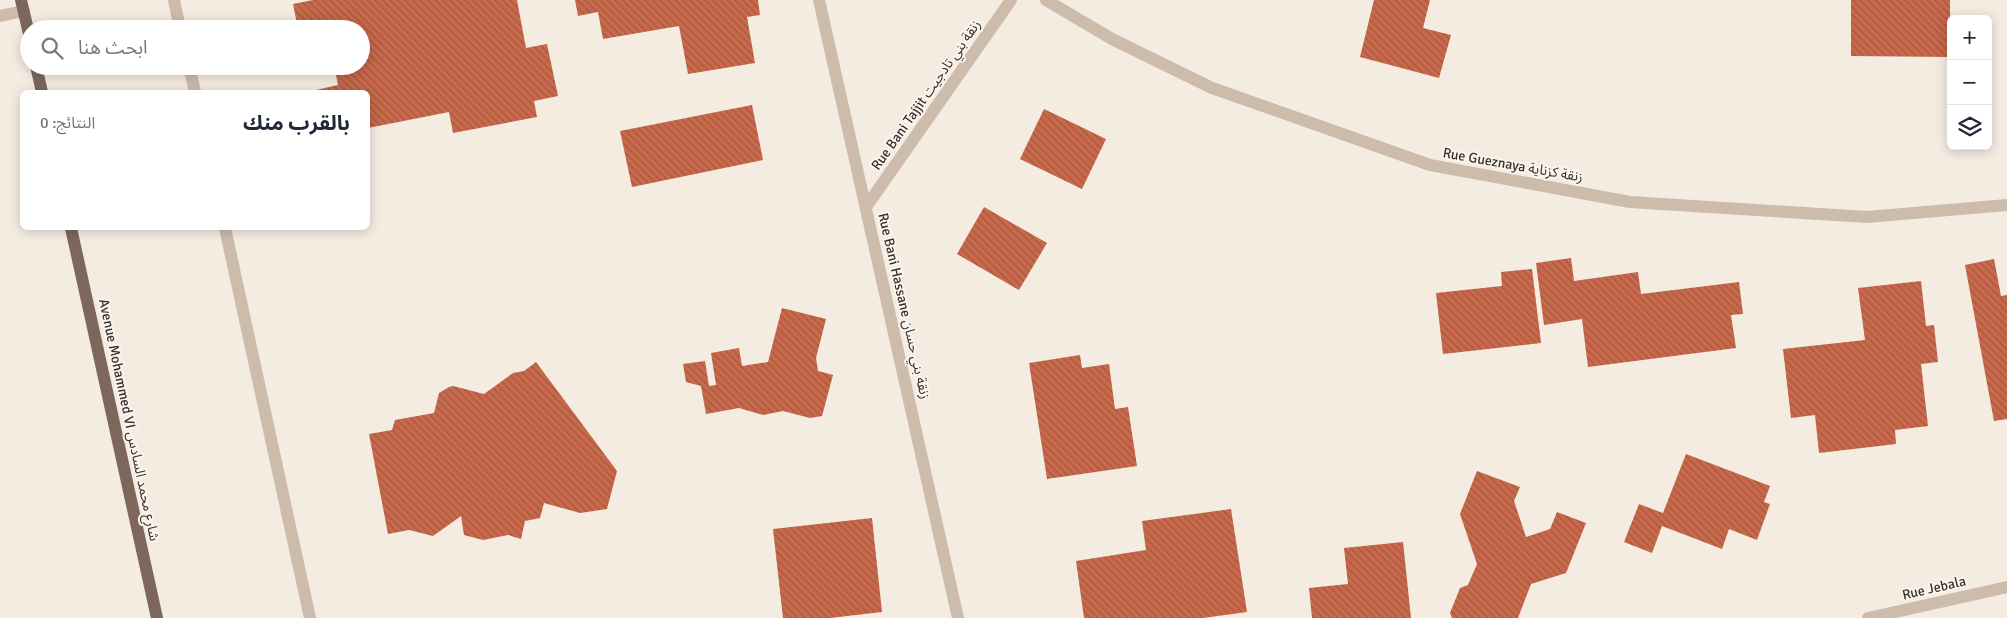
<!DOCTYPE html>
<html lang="ar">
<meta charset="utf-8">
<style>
:root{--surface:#fff;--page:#f2f2f3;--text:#1f2937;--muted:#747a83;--line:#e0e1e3}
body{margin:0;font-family:Signika,"Noto Sans Arabic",sans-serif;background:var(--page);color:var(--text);direction:rtl}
.controls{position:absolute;right:15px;top:15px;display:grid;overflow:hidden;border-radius:8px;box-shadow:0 2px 12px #0003}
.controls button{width:45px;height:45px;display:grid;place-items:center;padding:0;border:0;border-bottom:1px solid var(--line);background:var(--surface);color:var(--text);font:25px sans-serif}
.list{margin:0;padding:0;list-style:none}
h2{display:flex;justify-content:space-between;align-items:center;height:65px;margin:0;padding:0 20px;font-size:21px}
h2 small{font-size:16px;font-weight:400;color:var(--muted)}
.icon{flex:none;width:28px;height:28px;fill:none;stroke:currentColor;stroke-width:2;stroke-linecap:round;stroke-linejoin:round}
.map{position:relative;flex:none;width:2007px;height:618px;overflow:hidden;direction:ltr}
.search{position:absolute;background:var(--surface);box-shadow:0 2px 12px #0003;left:20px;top:20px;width:350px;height:55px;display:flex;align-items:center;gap:12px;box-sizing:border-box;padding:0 18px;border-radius:28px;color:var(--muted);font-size:19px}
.panel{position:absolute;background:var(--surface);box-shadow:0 2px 12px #0003;left:20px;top:90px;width:350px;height:140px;border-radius:8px;direction:rtl}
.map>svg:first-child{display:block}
.building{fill:url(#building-back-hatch)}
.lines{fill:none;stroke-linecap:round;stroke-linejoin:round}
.minor{stroke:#cdbbac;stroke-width:12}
.primary{stroke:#7d675c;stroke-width:12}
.labels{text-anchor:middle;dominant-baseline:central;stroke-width:4;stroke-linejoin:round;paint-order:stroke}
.street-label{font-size:14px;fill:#3b302b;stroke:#fbf5ee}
</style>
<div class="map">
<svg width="2007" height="618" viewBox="0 0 2007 618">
<defs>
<pattern id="building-back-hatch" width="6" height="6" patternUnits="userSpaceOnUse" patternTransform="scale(1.25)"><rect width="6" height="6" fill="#c8694b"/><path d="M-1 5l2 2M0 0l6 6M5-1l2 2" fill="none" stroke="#a4573f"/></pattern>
</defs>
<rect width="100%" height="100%" fill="#f4ebe1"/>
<path class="building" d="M313,0H517L526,48L547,44L558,96L534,101L537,117L453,133L449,112L368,128V92H307L338,85L334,66H361V29H298L293,4Z
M575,0H758L760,15L747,17L755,63L688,74L679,26L603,39L598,12L578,16Z
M1374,0H1430L1423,28L1451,35L1439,78L1360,57Z
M1851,0H1950V57L1851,56Z
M752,105L763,160L632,187L620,131Z
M1044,109L1106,139L1082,189L1020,159Z
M984,207L1047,243L1019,290L957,254Z
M1571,258L1574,281L1638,272L1641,294L1739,282L1743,314L1731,315L1736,348L1588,367L1582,319L1544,325L1536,263Z
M1994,259L2001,296L2007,295V419L1994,421L1965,265Z
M1532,269L1541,343L1443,354L1436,293L1502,286L1501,272Z
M1921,281L1926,326L1934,325L1938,362L1921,364L1928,426L1895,430L1896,444L1819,453L1815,415L1791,418L1783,349L1865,340L1858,288Z
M782,308L826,319L816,358L818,371L833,375L822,416L810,418L783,411L763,415L739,408L706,414L701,386L686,382L683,364L705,361L709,386L716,385L711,353L739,348L742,366L768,362Z
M1080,355L1082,368L1109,364L1115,409L1128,407L1137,466L1047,479L1029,363Z
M536,362L617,471L607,509L580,513L544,503L540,518L525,521L521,539L508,535L483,540L464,535L461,516L433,536L409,530L388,534L369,434L392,430L395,420L434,413L439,393L449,387L453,386L484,394L513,373L524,371Z
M1686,454L1770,486L1764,502L1770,504L1757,540L1729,529L1722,549L1662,526L1652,553L1624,542L1639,504L1663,513Z
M1477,471L1520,487L1514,501L1526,537L1550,529L1557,512L1586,523L1566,573L1531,584L1518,618H1452L1450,613L1460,588L1468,585L1477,564L1460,514Z
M1231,509L1247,612L1203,618H1084L1076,561L1146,550L1142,521Z
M872,518L882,612L830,618H783L773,529Z
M1403,542L1411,618H1312L1309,588L1348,584L1344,548Z"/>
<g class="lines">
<path class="minor" d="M174,0L180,29
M819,0L958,618
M1046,0L1112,39L1212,88L1430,165L1630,202L1867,217L2007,205
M0,16L24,11
M189,66L195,92
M866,207L1011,0
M225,228L310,618
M1868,618L2007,587"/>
<path class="primary" d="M21,0L29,34
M36,66L42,92
M71,228L157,618"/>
</g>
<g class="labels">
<g class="street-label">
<text transform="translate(926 95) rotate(-55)">Rue Bani Tajjit زنقة بني تادجيت</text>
<text transform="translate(1513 165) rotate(10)">Rue Gueznaya زنقة كزناية</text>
<text transform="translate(904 306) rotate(77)">Rue Bani Hassane زنقة بني حسان</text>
<text transform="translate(129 420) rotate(78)">Avenue Mohammed VI شارع محمد السادس</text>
<text transform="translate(1934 588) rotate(-13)">Rue Jebala</text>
</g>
</g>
</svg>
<div class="controls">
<button>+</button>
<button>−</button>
<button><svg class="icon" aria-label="layers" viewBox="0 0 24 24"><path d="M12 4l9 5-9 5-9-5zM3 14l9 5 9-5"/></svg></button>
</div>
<div class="search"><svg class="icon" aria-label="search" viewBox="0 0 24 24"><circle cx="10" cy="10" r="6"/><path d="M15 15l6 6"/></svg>ابحث هنا</div>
<section class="panel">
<h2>بالقرب منك<small>النتائج: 0</small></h2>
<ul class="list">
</ul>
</section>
</div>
